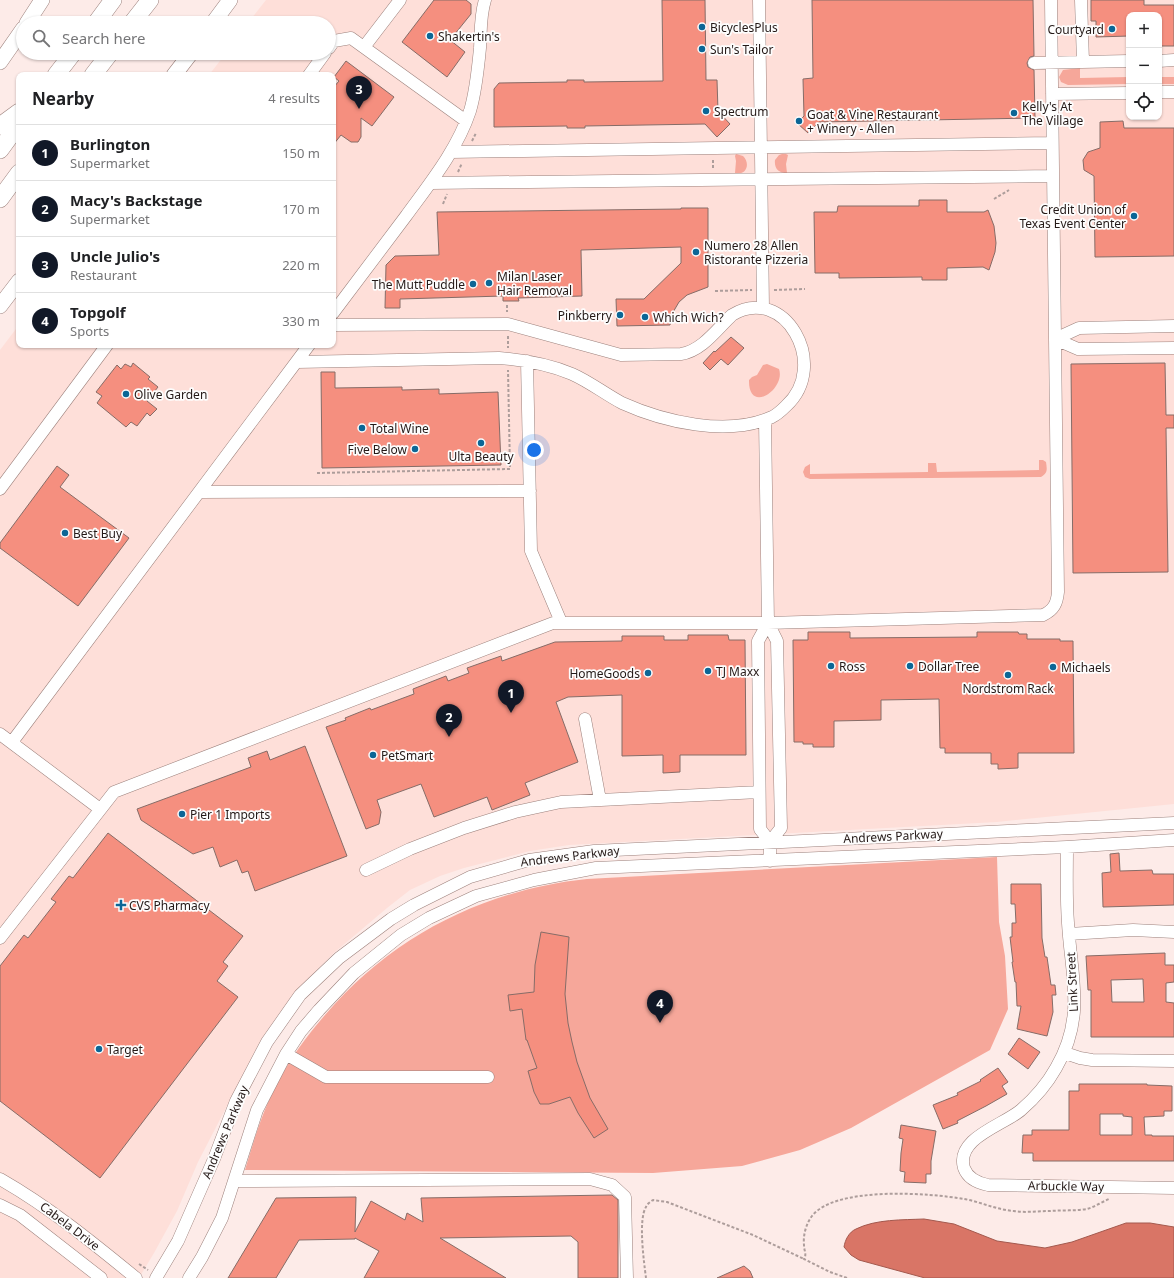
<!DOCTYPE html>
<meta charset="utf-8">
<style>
:root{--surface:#fff;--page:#f2f2f2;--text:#202124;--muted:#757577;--line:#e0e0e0;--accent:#111827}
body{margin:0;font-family:"Noto Sans",sans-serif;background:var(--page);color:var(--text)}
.controls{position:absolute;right:12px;top:12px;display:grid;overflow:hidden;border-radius:8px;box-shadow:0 1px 3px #0004}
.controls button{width:36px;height:36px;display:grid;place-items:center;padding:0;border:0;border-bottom:1px solid var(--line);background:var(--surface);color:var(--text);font:20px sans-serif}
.you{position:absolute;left:534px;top:450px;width:14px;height:14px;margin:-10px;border:3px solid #fff;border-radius:50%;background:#1a73e8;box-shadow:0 0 0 6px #1a73e833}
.badge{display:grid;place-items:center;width:26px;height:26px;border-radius:50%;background:var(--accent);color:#fff;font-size:13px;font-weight:700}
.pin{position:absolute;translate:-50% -33px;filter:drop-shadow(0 1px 2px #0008)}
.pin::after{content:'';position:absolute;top:21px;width:14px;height:12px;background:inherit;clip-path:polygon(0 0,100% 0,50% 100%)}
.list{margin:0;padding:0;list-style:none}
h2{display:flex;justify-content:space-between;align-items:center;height:52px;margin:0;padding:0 16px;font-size:17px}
h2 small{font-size:13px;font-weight:400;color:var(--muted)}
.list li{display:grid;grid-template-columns:26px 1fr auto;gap:12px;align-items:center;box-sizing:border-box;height:56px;padding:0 16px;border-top:1px solid var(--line)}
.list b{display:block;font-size:15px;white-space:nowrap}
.list p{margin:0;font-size:13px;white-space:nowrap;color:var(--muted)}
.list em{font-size:13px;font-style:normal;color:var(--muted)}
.icon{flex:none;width:22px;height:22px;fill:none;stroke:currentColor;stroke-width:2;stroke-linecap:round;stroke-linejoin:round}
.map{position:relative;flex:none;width:1174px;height:1278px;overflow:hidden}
.search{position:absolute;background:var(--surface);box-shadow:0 1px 3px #0004;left:16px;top:16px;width:320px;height:44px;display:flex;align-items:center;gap:10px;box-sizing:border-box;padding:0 14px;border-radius:22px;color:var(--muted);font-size:15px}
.panel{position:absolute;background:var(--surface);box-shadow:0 1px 3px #0004;left:16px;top:72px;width:320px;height:276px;border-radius:8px}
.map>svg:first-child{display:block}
.built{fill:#fedfd9;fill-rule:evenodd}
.green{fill:#f6a79a}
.water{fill:#d97566;stroke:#a3594e}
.building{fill:#f58f7f;stroke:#866c67;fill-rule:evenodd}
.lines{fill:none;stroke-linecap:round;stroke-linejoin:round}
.minor-casing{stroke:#9c817c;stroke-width:13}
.major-casing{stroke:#9c817c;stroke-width:16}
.highway-casing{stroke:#9c817c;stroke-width:18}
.path{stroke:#ad9d9b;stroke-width:2;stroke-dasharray:3 2;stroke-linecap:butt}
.minor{stroke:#fff;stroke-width:12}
.major{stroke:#fff;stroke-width:15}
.highway{stroke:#fff;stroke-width:17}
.poi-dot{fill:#0b6696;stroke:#fdfdfd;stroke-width:1.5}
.labels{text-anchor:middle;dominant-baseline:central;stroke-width:3.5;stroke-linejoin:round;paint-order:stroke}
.poi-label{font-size:12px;fill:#241917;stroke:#fdfdfd;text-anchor:start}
.street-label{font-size:12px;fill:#241917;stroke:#fdfdfd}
</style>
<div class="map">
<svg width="1174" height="1278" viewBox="0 0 1174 1278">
<rect width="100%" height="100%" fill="#fdebe8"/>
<path class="built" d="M266,0H1174V804L997,822L569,845L530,851L464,868L440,876L410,890L387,908L335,952L308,979L283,1008L262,1038L198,1162L177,1211L154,1253L139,1278H0V350L19,325V345H333V75H209L226,53H329V23H248ZM1129,15H1159V117H1129Z"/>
<path class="green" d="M1080,68V78L1129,77V84L1068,85L1061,82L1059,77L1063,70Z
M1159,77H1174V84H1159Z
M736,154L743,156C751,164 746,176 735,173L736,161L735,156Z
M782,154H786L788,155L786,164L787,173C779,173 774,169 775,160L779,155Z
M767,364L779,369C786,389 748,415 749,380L752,377L757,375L763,365Z
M1039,460H1043L1046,462C1047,469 1048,473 1041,477L810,479L805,477L803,472L805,467L810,464V474L928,472V463H936L937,472L1039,470Z
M997,857L999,922L1005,956L1008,1009L990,1050L851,1128L800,1150L742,1166L653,1173L245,1170C254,1140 263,1109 278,1082C291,1057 307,1036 325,1015C393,936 483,890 587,879Z"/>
<path class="water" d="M924,1219L954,1224L997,1241L1045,1248L1072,1242L1126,1223H1150L1174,1227V1278H925L859,1260L851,1255L844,1247C845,1240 849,1232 856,1229C876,1219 903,1220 924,1219Z"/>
<path class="building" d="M434,0H466L471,4V14L450,40L465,52L447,77L402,42Z
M662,0H705L706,80H717L718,111L730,124L717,137L705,124L585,126V128H567V126L494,127V89L499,83L567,82V80H584V82L663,81Z
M812,0H1033L1034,56L1030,57L1027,63L1028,67L1034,70L1035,118L819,122L808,133L797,123L804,116L803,79L813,78Z
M1091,0H1144V5H1174V46H1159V15H1129V36L1096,37V21H1091Z
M346,61L394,97L372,126L361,118V137L358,142H351L341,135L333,145V88L339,81L334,77Z
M1123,121L1124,128H1174V256L1095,257L1094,176L1084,170L1083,160L1088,152L1100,148V122Z
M919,200H947V212H984L988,210L994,226L996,243L995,252L989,270L983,267L947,268V280H922V277L839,278V273H815L814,212H837L838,206H919Z
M681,208H708V287L687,295L679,302L672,314L670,325L617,326L616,299H644L681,263V247L581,250L582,296L518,298L519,301H503V296L400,299V308H385L386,265L395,256L439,255L437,212L681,209Z
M731,337L744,348L728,365L721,359L710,370L703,363L714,351L715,352Z
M133,363L150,377L148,379L158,387L147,401L157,409L150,416L147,413L137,426L131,422L126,427L97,403L102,396L96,392L117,365L121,369L125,364L131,367Z
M1165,363L1166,415H1174V428H1166L1168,572L1073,573L1071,364Z
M321,372H335V388L402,387V390L439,389V394L498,392L501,465L322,468Z
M57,466L69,475L60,487L129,538L78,606L0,548V543Z
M808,632H850V638L977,637V632H1018L1019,634H1027V639H1060V641H1073L1074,753H1018V768L998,769V764H991V753H945V748H940L939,699L881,700V720L834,721V747H813V744H803V742H794L793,640H808Z
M688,635H728L729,640H745L746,755H680V772L663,773V755L622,756V695L568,697L556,702L578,762L525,783L530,795L492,810L487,797L434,817L421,784L377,800L381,812L379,824L366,829L326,727L346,720L345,718L370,708L371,710L414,694L413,689L446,676L448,681L469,673L467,668L501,656L502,661L555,642L622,641V636H664V640H688Z
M305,746L347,856L255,891L248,871L242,873L237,860L220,867L213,847L193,854L141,820L137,809L251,767L248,758L267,751L270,760Z
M108,833L243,936L223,962L228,966L217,981L238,997L100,1178L0,1101V966L24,935L28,938L56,902L51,899L69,876L73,878Z
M1119,853L1120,871L1152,870L1153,874H1174V905L1103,907L1102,873L1111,872L1110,854Z
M1011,884H1041L1042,938L1045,957H1047L1051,985H1055L1056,995H1052L1053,1012L1047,1036L1017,1029L1021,1006H1017L1016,982H1015L1012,962H1013L1010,937H1012V923H1016L1015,904H1011Z
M541,932L569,937L565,994L568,1023L572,1042L577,1062L590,1098L608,1129L594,1138L578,1113L570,1097L549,1104H540L534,1092L528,1071L537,1068L527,1040H526L522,1009L510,1011L508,995L534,992L535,965Z
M1165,953V965H1174V982L1166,983V1002L1174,1003V1037H1091V990H1088L1086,956ZM1143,979L1144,1002H1112L1111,980Z
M1019,1038L1040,1052L1028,1069L1008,1054Z
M998,1068L1008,1082L1002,1086L1007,1094L986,1106L957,1121L958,1123L943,1129L933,1105L958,1095L957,1093L981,1081L980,1080Z
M1079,1084H1147V1085L1172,1086V1111H1164V1116L1144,1117L1145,1135H1152V1136H1174V1161H1033V1153H1022L1023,1135H1032V1130H1069V1091H1079ZM1100,1114H1123V1116L1132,1117V1135H1100Z
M901,1125L936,1131L931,1161V1174H926V1183L904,1182L905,1172L900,1171L901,1153L903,1139L899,1138Z
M612,1195L618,1200V1278H578V1242L571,1236L440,1238L506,1278H364L379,1251L355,1238V1239L299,1240L276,1278H228L276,1198L356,1197L355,1232L371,1201L405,1220L407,1213L423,1222L421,1198Z
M744,1266L750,1271L753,1278H717Z"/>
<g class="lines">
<defs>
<path id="minor" d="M759,0L763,308
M1081,0L1083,62
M364,47L400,0
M329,48L334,41L351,38L466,121
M1159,61L1174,60
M1034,63L1129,61
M309,75L325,53
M1159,92H1174
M1052,94L1129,93
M451,152L1052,143
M431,183L1053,176
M333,313C357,281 381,249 406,216C430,183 457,150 470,111C476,91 478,69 480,48C481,31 480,16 485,0
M1055,339L1079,328L1174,326
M1055,339L1078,349L1174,348
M527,361L531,551L561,622
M297,362L499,358C524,360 548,364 572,374C590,382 605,394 622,403C664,422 728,437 772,417C778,414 782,410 786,406C831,365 784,283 732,315C717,329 702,351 681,354L621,355L508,324L333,325
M765,420L768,623L777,641L781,828L770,842V861
M0,489L107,345
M199,492L530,491
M768,623L758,641L760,829L770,842
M585,719L600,800
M0,734L100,809
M12,742L309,345
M1067,847C1067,872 1066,897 1068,923C1071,976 1086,1017 1056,1068C1047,1084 1035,1098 1021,1110C1004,1125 955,1138 964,1168C968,1179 978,1183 988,1185L1174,1188
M366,870L410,849L464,828L515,812L561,802L759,792
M1069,934L1133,930L1174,932
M0,938L114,792L553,623H768L1043,615C1054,610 1057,603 1058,592L1051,0
M1065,1053L1080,1058L1092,1060L1174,1061
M286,1054L326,1077H488
M0,1179C49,1207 92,1242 136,1278
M234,1181L590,1179L612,1185L625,1197L627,1278
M0,1205L20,1215L101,1278
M156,1278L178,1241L214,1159L236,1101L267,1042L300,995L339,958L391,919L414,905L470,877L529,860L594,851L1174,823
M189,1278L202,1257L222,1218L257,1110L286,1054L301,1031L319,1010L354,973L401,935L429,918L476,896L534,880L596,868L1067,847L1174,840"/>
<path id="major" d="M27,23L42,0
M213,23L230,0
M0,62L23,29
M174,75L191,53
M0,306L19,281"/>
<path id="highway" d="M96,23L113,0
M132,23L150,0
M56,75L73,53
M93,75L110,53
M0,126L19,112
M0,150L19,124
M0,199L19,173"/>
</defs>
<use href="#minor" class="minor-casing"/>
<use href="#major" class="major-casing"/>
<use href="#highway" class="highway-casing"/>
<path class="path" d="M472,141L476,133
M713,160V169
M458,172L462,163
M994,199L1009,190
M443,204L447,194
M774,290L805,289
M715,291L752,290
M507,305V312
M508,336V348
M317,473L510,469L508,370
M139,1264L148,1270
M646,1278C644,1262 638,1220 646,1207C647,1204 650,1202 653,1200L667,1202L753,1235L804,1259
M847,1278L830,1272L804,1259C807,1254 804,1251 804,1245C803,1235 806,1224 812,1216C835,1186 930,1193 964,1199C981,1202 997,1210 1014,1211C1026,1213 1038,1211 1050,1211C1062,1210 1075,1211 1087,1209C1094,1207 1102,1202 1109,1199"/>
<use href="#minor" class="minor"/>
<use href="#major" class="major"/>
<use href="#highway" class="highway"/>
</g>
<g class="poi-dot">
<circle cx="702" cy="27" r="4"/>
<circle cx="1112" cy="29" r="4"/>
<circle cx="430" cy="36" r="4"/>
<circle cx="702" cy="49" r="4"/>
<circle cx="706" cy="111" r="4"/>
<circle cx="1014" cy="113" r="4"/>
<circle cx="799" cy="121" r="4"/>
<circle cx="1134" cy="216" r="4"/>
<circle cx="696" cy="252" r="4"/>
<circle cx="489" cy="283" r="4"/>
<circle cx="473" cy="284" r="4"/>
<circle cx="620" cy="315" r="4"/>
<circle cx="645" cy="317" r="4"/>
<circle cx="126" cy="394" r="4"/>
<circle cx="362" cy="428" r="4"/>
<circle cx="481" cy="443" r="4"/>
<circle cx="415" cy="449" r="4"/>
<circle cx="65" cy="533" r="4"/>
<circle cx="831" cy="666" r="4"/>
<circle cx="910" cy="666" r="4"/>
<circle cx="1053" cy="667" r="4"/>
<circle cx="708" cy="671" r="4"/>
<circle cx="648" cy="673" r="4"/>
<circle cx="1008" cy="675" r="4"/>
<circle cx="373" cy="755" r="4"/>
<circle cx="182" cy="814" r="4"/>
<path d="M119 899h4v4h4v4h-4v4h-4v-4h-4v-4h4z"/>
<circle cx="99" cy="1049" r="4"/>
</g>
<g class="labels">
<g class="poi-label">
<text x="710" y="27">BicyclesPlus</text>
<text x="1104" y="29" text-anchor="end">Courtyard</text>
<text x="438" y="36">Shakertin's</text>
<text x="710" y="49">Sun's Tailor</text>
<text x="1022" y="106">Kelly's At<tspan x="1022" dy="14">The Village</tspan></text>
<text x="714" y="111">Spectrum</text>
<text x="807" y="114">Goat &amp; Vine Restaurant<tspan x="807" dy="14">+ Winery - Allen</tspan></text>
<text x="1126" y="209" text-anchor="end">Credit Union of<tspan x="1126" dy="14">Texas Event Center</tspan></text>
<text x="704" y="245">Numero 28 Allen<tspan x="704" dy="14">Ristorante Pizzeria</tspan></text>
<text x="497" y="276">Milan Laser<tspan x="497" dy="14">Hair Removal</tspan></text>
<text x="465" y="284" text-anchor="end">The Mutt Puddle</text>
<text x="612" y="315" text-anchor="end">Pinkberry</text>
<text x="653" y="317">Which Wich?</text>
<text x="134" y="394">Olive Garden</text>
<text x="370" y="428">Total Wine</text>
<text x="407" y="449" text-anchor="end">Five Below</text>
<text x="481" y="456" text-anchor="middle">Ulta Beauty</text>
<text x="73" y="533">Best Buy</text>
<text x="839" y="666">Ross</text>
<text x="918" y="666">Dollar Tree</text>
<text x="1061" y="667">Michaels</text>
<text x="716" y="671">TJ Maxx</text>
<text x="640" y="673" text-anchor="end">HomeGoods</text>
<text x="1008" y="688" text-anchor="middle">Nordstrom Rack</text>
<text x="381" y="755">PetSmart</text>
<text x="190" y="814">Pier 1 Imports</text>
<text x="129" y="905">CVS Pharmacy</text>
<text x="107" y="1049">Target</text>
</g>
<g class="street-label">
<text transform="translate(893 836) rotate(-3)">Andrews Parkway</text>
<text transform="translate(570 856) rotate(-7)">Andrews Parkway</text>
<text transform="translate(1072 982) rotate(-93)">Link Street</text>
<text transform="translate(225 1132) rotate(-67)">Andrews Parkway</text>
<text transform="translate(1066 1186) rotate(1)">Arbuckle Way</text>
<text transform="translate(70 1226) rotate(37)">Cabela Drive</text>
</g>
</g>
</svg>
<div class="controls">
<button>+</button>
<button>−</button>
<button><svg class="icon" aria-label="locate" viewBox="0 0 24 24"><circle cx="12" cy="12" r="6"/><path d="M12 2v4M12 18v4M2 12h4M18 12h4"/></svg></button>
</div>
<div class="you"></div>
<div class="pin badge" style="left:511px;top:713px">1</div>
<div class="pin badge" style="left:449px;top:737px">2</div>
<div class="pin badge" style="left:359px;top:109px">3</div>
<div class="pin badge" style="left:660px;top:1023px">4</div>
<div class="search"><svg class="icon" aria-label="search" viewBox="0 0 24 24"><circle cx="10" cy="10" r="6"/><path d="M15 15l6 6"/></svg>Search here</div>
<section class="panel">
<h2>Nearby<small>4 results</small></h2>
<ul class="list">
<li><span class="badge">1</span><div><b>Burlington</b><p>Supermarket</p></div><em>150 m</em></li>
<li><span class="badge">2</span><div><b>Macy's Backstage</b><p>Supermarket</p></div><em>170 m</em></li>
<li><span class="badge">3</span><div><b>Uncle Julio's</b><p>Restaurant</p></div><em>220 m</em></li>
<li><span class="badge">4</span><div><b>Topgolf</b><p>Sports</p></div><em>330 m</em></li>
</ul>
</section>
</div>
